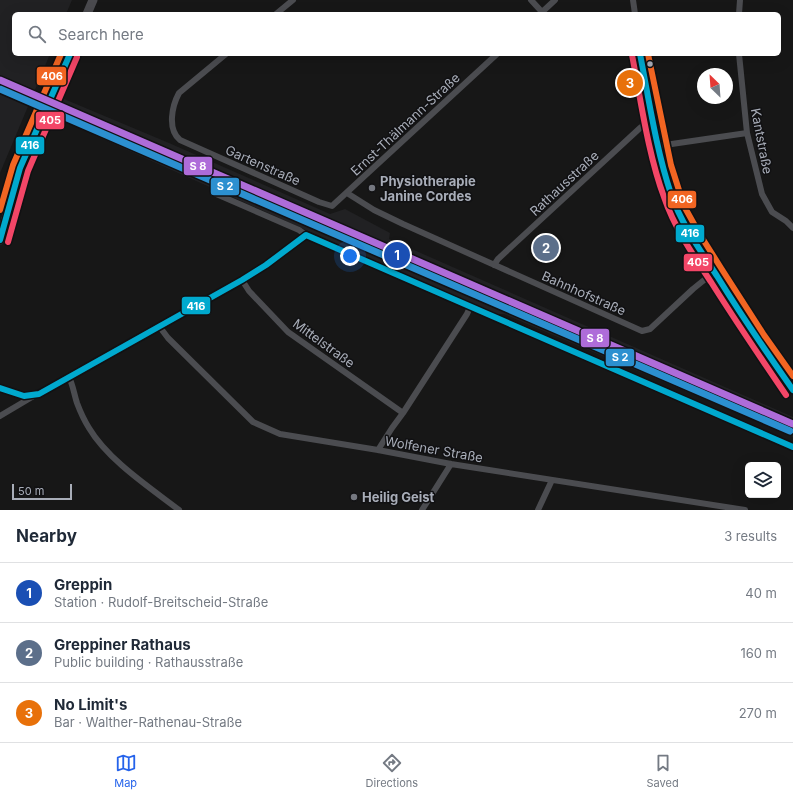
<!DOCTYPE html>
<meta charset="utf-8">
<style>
:root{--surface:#fff;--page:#f6f6f7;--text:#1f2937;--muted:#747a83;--line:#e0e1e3;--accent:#2563eb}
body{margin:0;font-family:Inter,sans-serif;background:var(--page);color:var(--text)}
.controls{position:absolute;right:12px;bottom:12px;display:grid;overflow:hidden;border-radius:6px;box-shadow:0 4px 16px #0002}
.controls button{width:36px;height:36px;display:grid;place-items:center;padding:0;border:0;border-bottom:1px solid var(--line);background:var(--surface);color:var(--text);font:20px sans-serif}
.compass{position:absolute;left:697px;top:68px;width:36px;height:36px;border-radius:50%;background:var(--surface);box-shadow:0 4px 16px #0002;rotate:335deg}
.scale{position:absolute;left:12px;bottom:10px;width:60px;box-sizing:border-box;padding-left:4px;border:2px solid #a8adb8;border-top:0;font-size:11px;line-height:14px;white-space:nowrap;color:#a8adb8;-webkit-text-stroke:3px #111113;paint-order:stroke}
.you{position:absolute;left:350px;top:256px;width:14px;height:14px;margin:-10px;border:3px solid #fff;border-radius:50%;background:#1a73e8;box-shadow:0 0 0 6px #1a73e833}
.badge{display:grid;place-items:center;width:26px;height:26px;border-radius:50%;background:var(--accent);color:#fff;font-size:13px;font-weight:700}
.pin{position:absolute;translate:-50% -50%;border:2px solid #fff;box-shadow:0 1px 4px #0006}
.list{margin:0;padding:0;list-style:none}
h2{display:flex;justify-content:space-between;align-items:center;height:52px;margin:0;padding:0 16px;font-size:17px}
h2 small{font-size:13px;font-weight:400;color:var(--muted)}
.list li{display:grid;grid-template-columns:26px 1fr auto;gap:12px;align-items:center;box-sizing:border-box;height:60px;padding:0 16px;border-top:1px solid var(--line)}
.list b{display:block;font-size:15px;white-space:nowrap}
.list p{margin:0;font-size:13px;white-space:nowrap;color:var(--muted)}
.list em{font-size:13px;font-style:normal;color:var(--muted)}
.icon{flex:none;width:22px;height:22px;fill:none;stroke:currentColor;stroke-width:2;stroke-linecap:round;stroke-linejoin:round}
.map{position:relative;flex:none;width:793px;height:510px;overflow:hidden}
.search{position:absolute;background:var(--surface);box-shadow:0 4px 16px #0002;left:12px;right:12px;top:12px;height:44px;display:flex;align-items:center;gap:10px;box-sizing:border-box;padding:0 14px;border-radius:6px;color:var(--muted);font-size:15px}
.sheet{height:232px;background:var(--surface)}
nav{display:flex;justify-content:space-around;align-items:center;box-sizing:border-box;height:56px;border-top:1px solid var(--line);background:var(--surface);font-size:11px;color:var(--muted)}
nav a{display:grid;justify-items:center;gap:2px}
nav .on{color:var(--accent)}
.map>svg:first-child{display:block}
.built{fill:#212123}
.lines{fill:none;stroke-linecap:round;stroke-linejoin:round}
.minor{stroke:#4b4c50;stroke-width:6}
.secondary{stroke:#4a4a4e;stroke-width:9}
.bus-1-casing{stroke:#111113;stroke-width:9}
.bus-2-casing{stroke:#111113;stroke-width:9}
.bus-3-casing{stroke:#111113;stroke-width:9}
.bus-1{stroke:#00a9ce;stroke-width:6}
.bus-2{stroke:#f34667;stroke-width:6}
.bus-3{stroke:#f26522;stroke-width:6}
.rail-1-casing{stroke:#111113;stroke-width:10}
.rail-2-casing{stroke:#111113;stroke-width:10}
.rail-1{stroke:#ae6cd9;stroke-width:7}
.rail-2{stroke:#2c90d0;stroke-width:7}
.bus-dot{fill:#a8adb8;stroke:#111113;stroke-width:1.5}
.poi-dot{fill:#757880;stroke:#111113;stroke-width:1.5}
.labels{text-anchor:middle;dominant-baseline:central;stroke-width:3;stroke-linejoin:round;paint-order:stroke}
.street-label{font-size:13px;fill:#a8adb8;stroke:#111113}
.poi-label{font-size:13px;font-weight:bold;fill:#a8adb8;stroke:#111113;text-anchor:start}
.line-badge{stroke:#111113;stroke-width:1.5}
.badge-label{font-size:11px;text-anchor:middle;font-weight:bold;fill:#fff}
</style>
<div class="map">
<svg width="793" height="510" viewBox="0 0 793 510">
<rect width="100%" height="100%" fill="#171717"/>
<path class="built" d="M0,0H72L66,14H14V54H50L0,173Z
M64,99L169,143L330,214L345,209L390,233L389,239L793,417V437L504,314H493L56,118Z"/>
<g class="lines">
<path class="minor" d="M531,0L542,12
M633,0L635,14
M276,14L293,0
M540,14L555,0
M739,14L740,0
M226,54L179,93C172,106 167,129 180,140L319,202L332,206L497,54
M640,54L650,107L663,167L671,194L677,209L692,237L714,272L757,339L793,390
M739,54L747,133L762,194L772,212L786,221L793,228
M658,146L747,133
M214,193L299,230L306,235L342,251L793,447
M347,193L374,210L403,224L642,331L650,329L693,289L714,272
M494,265L498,259L640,128L647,123L653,122
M242,280L249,291L288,332L403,413
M159,326L168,338L253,422L280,434L378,450L451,464L745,510
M69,377C73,385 74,394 77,403C80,411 84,420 89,428C108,460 149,487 179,510
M0,388L20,395L32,397
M0,416L32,397L242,280L266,265L306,235
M378,450L392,428L403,413L467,314L470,307
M422,510L451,464
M538,510L552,480"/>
<path class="secondary" d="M87,14L93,0
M0,240L20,168L70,54"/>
<defs>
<path id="bus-1" d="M640,54C649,100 656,149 671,194C681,223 700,250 717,276C741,315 767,353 793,390
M0,240L20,168L70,54
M0,388L24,396L39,394L242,280L266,265L306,235L793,447"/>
<path id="bus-2" d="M632,55C641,101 648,154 664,197C674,227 693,255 711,282C735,320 760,357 786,395
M8,242L28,171L77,57"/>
<path id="bus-3" d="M648,54L671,165L684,206L699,233L721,268L764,335L793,376
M0,210L13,165L61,54"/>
</defs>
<use href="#bus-1" class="bus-1-casing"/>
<use href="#bus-2" class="bus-2-casing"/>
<use href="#bus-3" class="bus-3-casing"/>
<use href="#bus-1" class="bus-1"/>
<use href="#bus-2" class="bus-2"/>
<use href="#bus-3" class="bus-3"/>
<defs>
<path id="rail-1" d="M0,80L793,424"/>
<path id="rail-2" d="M0,89L790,431"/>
</defs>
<use href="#rail-1" class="rail-1-casing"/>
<use href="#rail-2" class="rail-2-casing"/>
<use href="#rail-1" class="rail-1"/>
<use href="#rail-2" class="rail-2"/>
</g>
<circle class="bus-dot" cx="650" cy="64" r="3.5"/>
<g class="poi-dot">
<circle cx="372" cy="188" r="4"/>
<circle cx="354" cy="497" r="4"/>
</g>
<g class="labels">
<g class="street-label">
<text transform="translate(405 124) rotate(-43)">Ernst-Thälmann-Straße</text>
<text transform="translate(762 141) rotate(79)">Kantstraße</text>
<text transform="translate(263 165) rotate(24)">Gartenstraße</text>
<text transform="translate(564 183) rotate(-43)">Rathausstraße</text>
<text transform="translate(584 293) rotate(24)">Bahnhofstraße</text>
<text transform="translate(324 343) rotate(36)">Mittelstraße</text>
<text transform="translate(434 449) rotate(10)">Wolfener Straße</text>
</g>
<g class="poi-label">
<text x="380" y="181">Physiotherapie<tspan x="380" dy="15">Janine Cordes</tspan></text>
<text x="362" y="497">Heilig Geist</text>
</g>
</g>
<g class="line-badge">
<rect x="36" y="66" width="31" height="20" rx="4" fill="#f26522"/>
<rect x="35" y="111" width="30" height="19" rx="4" fill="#f34667"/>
<rect x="15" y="136" width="30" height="19" rx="4" fill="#00a9ce"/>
<rect x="183" y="156" width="30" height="20" rx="4" fill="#ae6cd9"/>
<rect x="210" y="177" width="30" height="19" rx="4" fill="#2c90d0"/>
<rect x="667" y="190" width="30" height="19" rx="4" fill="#f26522"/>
<rect x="675" y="224" width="30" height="19" rx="4" fill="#00a9ce"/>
<rect x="683" y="253" width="30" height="19" rx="4" fill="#f34667"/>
<rect x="181" y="296" width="30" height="19" rx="4" fill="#00a9ce"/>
<rect x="580" y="328" width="30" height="20" rx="4" fill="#ae6cd9"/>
<rect x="605" y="348" width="30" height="19" rx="4" fill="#2c90d0"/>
</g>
<g class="badge-label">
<text x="52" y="80">406</text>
<text x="50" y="124">405</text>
<text x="30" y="149">416</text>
<text x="198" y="170">S 8</text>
<text x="225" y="190">S 2</text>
<text x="682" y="203">406</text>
<text x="690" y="237">416</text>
<text x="698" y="266">405</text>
<text x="196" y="310">416</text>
<text x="595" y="342">S 8</text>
<text x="620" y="361">S 2</text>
</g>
</svg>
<div class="controls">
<button><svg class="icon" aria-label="layers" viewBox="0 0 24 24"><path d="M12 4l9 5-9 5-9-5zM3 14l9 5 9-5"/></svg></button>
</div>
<svg class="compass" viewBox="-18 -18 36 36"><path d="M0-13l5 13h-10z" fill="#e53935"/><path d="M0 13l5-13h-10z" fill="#747a83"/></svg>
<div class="scale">50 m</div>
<div class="you"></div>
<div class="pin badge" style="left:397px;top:255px;background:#1a4fb4">1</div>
<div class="pin badge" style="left:546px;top:248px;background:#5c6f8a">2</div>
<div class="pin badge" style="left:630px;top:83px;background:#e8710a">3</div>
<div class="search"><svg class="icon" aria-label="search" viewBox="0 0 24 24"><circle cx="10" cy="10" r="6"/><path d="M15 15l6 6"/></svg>Search here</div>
</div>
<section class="sheet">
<h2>Nearby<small>3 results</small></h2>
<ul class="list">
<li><span class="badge" style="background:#1a4fb4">1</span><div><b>Greppin</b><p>Station · Rudolf-Breitscheid-Straße</p></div><em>40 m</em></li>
<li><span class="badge" style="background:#5c6f8a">2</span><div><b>Greppiner Rathaus</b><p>Public building · Rathausstraße</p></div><em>160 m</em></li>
<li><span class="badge" style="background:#e8710a">3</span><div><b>No Limit's</b><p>Bar · Walther-Rathenau-Straße</p></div><em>270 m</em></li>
</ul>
</section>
<nav>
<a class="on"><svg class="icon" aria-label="map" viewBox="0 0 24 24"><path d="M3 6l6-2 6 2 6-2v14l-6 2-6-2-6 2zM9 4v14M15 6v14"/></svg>Map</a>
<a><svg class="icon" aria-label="directions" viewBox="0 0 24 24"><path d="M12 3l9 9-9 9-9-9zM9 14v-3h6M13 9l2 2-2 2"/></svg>Directions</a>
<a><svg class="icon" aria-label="saved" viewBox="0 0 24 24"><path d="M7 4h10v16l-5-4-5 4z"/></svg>Saved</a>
</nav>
